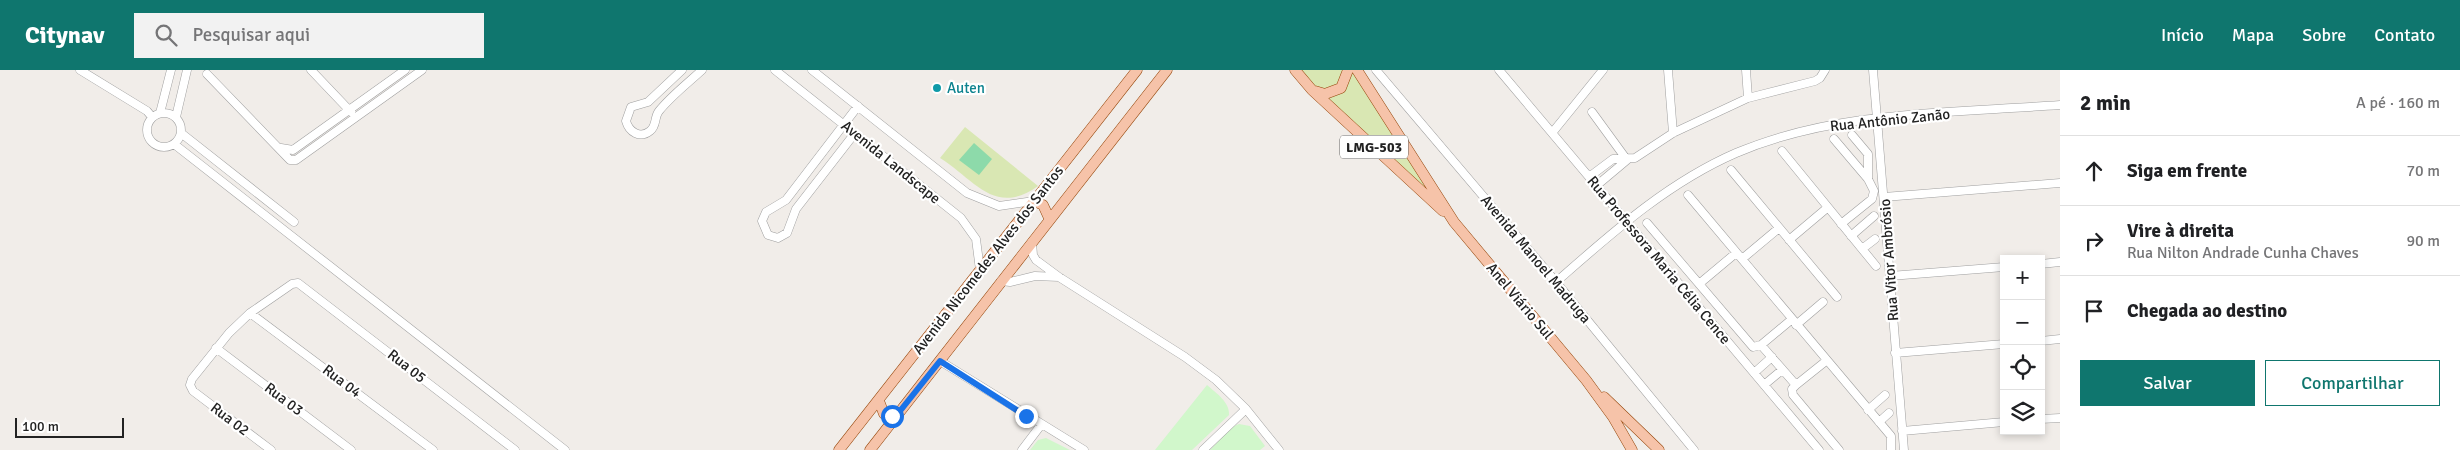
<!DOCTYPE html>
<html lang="pt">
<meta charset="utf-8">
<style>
:root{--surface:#fff;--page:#f2f2f2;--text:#202124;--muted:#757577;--line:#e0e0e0;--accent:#0f766e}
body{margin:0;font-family:Signika,sans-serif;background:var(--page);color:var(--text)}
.controls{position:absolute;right:15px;bottom:15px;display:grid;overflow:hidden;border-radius:0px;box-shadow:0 2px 8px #0003}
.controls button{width:45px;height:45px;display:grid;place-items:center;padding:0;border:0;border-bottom:1px solid var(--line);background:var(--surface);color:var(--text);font:25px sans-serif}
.scale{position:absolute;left:15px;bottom:12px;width:109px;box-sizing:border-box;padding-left:5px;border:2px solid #222;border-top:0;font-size:14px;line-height:18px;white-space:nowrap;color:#222;-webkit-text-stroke:4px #fff;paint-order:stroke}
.stop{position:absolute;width:15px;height:15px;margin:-11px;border:4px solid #1a73e8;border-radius:50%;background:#fff}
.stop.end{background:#1a73e8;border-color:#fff;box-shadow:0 1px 5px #0008}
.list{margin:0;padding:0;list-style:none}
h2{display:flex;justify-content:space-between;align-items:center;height:65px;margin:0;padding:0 20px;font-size:21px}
h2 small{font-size:16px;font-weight:400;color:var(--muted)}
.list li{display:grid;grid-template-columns:32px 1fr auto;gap:15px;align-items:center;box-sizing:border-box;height:70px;padding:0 20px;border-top:1px solid var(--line)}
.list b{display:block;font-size:19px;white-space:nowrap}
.list p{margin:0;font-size:16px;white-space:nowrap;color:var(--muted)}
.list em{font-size:16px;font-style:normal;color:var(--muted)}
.actions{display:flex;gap:10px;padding:15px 20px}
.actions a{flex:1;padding:11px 0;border:1px solid var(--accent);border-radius:0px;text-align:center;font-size:18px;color:var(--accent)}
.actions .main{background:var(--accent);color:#fff}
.icon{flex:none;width:28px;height:28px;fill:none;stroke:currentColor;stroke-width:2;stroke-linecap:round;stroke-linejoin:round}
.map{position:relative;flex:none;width:2060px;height:380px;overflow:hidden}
header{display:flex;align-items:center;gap:30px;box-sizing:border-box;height:70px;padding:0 25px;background:var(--accent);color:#fff}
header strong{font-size:24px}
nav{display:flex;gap:28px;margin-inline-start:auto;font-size:18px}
.search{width:350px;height:45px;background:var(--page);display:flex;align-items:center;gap:12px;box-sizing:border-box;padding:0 18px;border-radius:0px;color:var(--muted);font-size:19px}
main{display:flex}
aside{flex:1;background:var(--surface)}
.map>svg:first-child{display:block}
.grass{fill:#d9e7b3}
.park{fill:#d1f7cb}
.pitch{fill:#8ddaaa}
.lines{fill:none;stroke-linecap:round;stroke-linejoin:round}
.minor-casing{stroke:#9f9f9f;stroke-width:9}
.major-casing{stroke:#95460a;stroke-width:11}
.minor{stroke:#fff;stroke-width:8}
.major{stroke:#f6c3a9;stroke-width:10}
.route{stroke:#1a73e8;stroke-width:6}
.culture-dot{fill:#0f9aa8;stroke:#fff;stroke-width:2}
.labels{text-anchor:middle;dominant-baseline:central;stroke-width:4.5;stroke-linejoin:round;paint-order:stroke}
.shield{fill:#fff;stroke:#646464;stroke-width:1}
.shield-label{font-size:14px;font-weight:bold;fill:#222}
.culture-label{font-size:15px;fill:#0d838f;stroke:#fff;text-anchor:start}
.street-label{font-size:15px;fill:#222;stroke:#fff}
</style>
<header>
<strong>Citynav</strong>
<div class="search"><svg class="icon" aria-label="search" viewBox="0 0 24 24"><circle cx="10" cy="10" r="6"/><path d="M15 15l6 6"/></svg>Pesquisar aqui</div>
<nav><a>Início</a><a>Mapa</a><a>Sobre</a><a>Contato</a></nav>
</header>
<main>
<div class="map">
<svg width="2060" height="380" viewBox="0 0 2060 380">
<rect width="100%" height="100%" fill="#f1ede9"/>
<path class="grass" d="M1295,0H1357L1454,152Z
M965,57L1038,116C995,147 975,110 940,88Z"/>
<path class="park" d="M1207,315C1216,323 1230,332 1229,345L1192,380H1155Z
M1239,354L1250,356L1265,376L1260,380H1210L1232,357Z
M1046,368L1070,380H1030L1038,370Z"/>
<path class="pitch" d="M974,73L992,89L979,105L959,90Z"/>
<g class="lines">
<defs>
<path id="minor" d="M80,0L147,41L152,47
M311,0L351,42
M682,0L648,32L631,37L626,51C629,62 640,69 650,61C657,56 654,47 659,41C671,26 688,13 702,0
M775,0L961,148L976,169L980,200
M812,0L967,123L999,136L1034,131
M1376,0L1556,212L1694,380
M1499,0L1819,380
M1668,0L1673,63
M1746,0L1748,28
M1873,0L1904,380
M207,4L290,90H296L422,0
M1592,42L1627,90
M147 60a17 17 0 1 1 34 0a17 17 0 1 1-34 0Z
M160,43L171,0
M176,47L187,0
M181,63L294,152
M855,63L796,139L787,163L778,168L768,165L762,151L766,142L786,130L858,36
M1552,63L1603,0
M1852,65L1868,84V109
M1834,69L1868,109L1874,121L1872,129L1841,154
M174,74L565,380
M281,78L293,80L405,0
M1782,81L1876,196
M1731,100L1837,227
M1589,107L1613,89L1635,88L1673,63L1748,28L1815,11L1820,8L1825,0
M1596,116L1627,90
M1688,125L1891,366V380
M1884,127L2060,113
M1647,153L1753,277L1761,275L1796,315L1792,319L1793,325L1839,380
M1851,166L1874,146
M1789,170L1827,138
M1032,172L1033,185L1036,190L1059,207L1185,287L1216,310L1246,339L1279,380
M1862,179L1875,169
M1742,189L1779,158
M2041,194L2060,192
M1890,206L2004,197
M1001,211L1010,212L1035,206L1059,207
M1556,212C1612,163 1667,113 1736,83C1837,40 1953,43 2060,35
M1699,214L1736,183
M250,243L433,380
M1796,255L1823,232
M2041,271L2060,269
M1761,275L1791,250
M216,278L351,380
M1895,283L2004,274
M940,291L1084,380
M1754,303L1772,287
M1764,315L1782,300
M1796,315L1826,291
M1868,340L1885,325
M2041,349L2060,348
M1879,352L1889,343
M1902,361L2004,352
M271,380L193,321L190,315L192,309L229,263L250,243L292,214L298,213L515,380
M1022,380L1041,355
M1203,380L1246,339"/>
<path id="major" d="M1295,0L1312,20L1443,141
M1357,0L1454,152L1586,310L1613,347L1632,380
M1315,21L1325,24L1341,18L1348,0
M1034,131L1043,135L1049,148
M1604,327L1659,380
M879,331L884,344L896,346
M839,380L1137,0
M870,380L1167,0"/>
</defs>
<use href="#minor" class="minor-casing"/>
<use href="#major" class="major-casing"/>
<use href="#minor" class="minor"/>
<use href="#major" class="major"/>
</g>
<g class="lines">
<path class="route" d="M892,346H896L940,291L1026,346"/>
</g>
<circle class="culture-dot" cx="937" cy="18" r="5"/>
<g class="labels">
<rect class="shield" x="1340" y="65.5" width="68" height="23" rx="4"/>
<g class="shield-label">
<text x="1374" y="77">LMG-503</text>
</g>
<g class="culture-label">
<text x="947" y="18">Auten</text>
</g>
<g class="street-label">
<text transform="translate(1890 50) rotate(-6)">Rua Antônio Zanão</text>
<text transform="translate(891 92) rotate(39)">Avenida Landscape</text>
<text transform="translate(1536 189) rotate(50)">Avenida Manoel Madruga</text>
<text transform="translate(988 190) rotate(-52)">Avenida Nicomedes Alves dos Santos</text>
<text transform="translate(1659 190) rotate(50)">Rua Professora Maria Célia Cence</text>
<text transform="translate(1889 190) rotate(-94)">Rua Vitor Ambrósio</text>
<text transform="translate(1520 231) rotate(50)">Anel Viário Sul</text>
<text transform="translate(407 296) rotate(38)">Rua 05</text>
<text transform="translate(342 311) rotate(37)">Rua 04</text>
<text transform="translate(284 329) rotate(37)">Rua 03</text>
<text transform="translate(230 349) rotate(37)">Rua 02</text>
</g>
</g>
</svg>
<div class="controls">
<button>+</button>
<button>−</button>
<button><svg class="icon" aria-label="locate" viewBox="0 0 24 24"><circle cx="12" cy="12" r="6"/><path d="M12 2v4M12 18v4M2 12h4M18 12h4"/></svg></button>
<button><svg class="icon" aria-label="layers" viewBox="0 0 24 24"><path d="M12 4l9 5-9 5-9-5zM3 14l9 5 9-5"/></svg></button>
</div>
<div class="scale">100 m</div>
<div class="stop" style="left:892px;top:346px"></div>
<div class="stop end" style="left:1026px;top:346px"></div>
</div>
<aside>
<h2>2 min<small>A pé · 160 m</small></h2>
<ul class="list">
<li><svg class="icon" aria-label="ahead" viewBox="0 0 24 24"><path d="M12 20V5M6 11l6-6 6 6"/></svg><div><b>Siga em frente</b></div><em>70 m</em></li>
<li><svg class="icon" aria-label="right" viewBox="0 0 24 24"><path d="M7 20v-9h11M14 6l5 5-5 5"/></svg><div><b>Vire à direita</b><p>Rua Nilton Andrade Cunha Chaves</p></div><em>90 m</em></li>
<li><svg class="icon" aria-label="arrive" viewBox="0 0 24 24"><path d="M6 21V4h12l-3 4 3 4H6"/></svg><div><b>Chegada ao destino</b></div></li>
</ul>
<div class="actions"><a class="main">Salvar</a><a>Compartilhar</a></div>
</aside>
</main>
